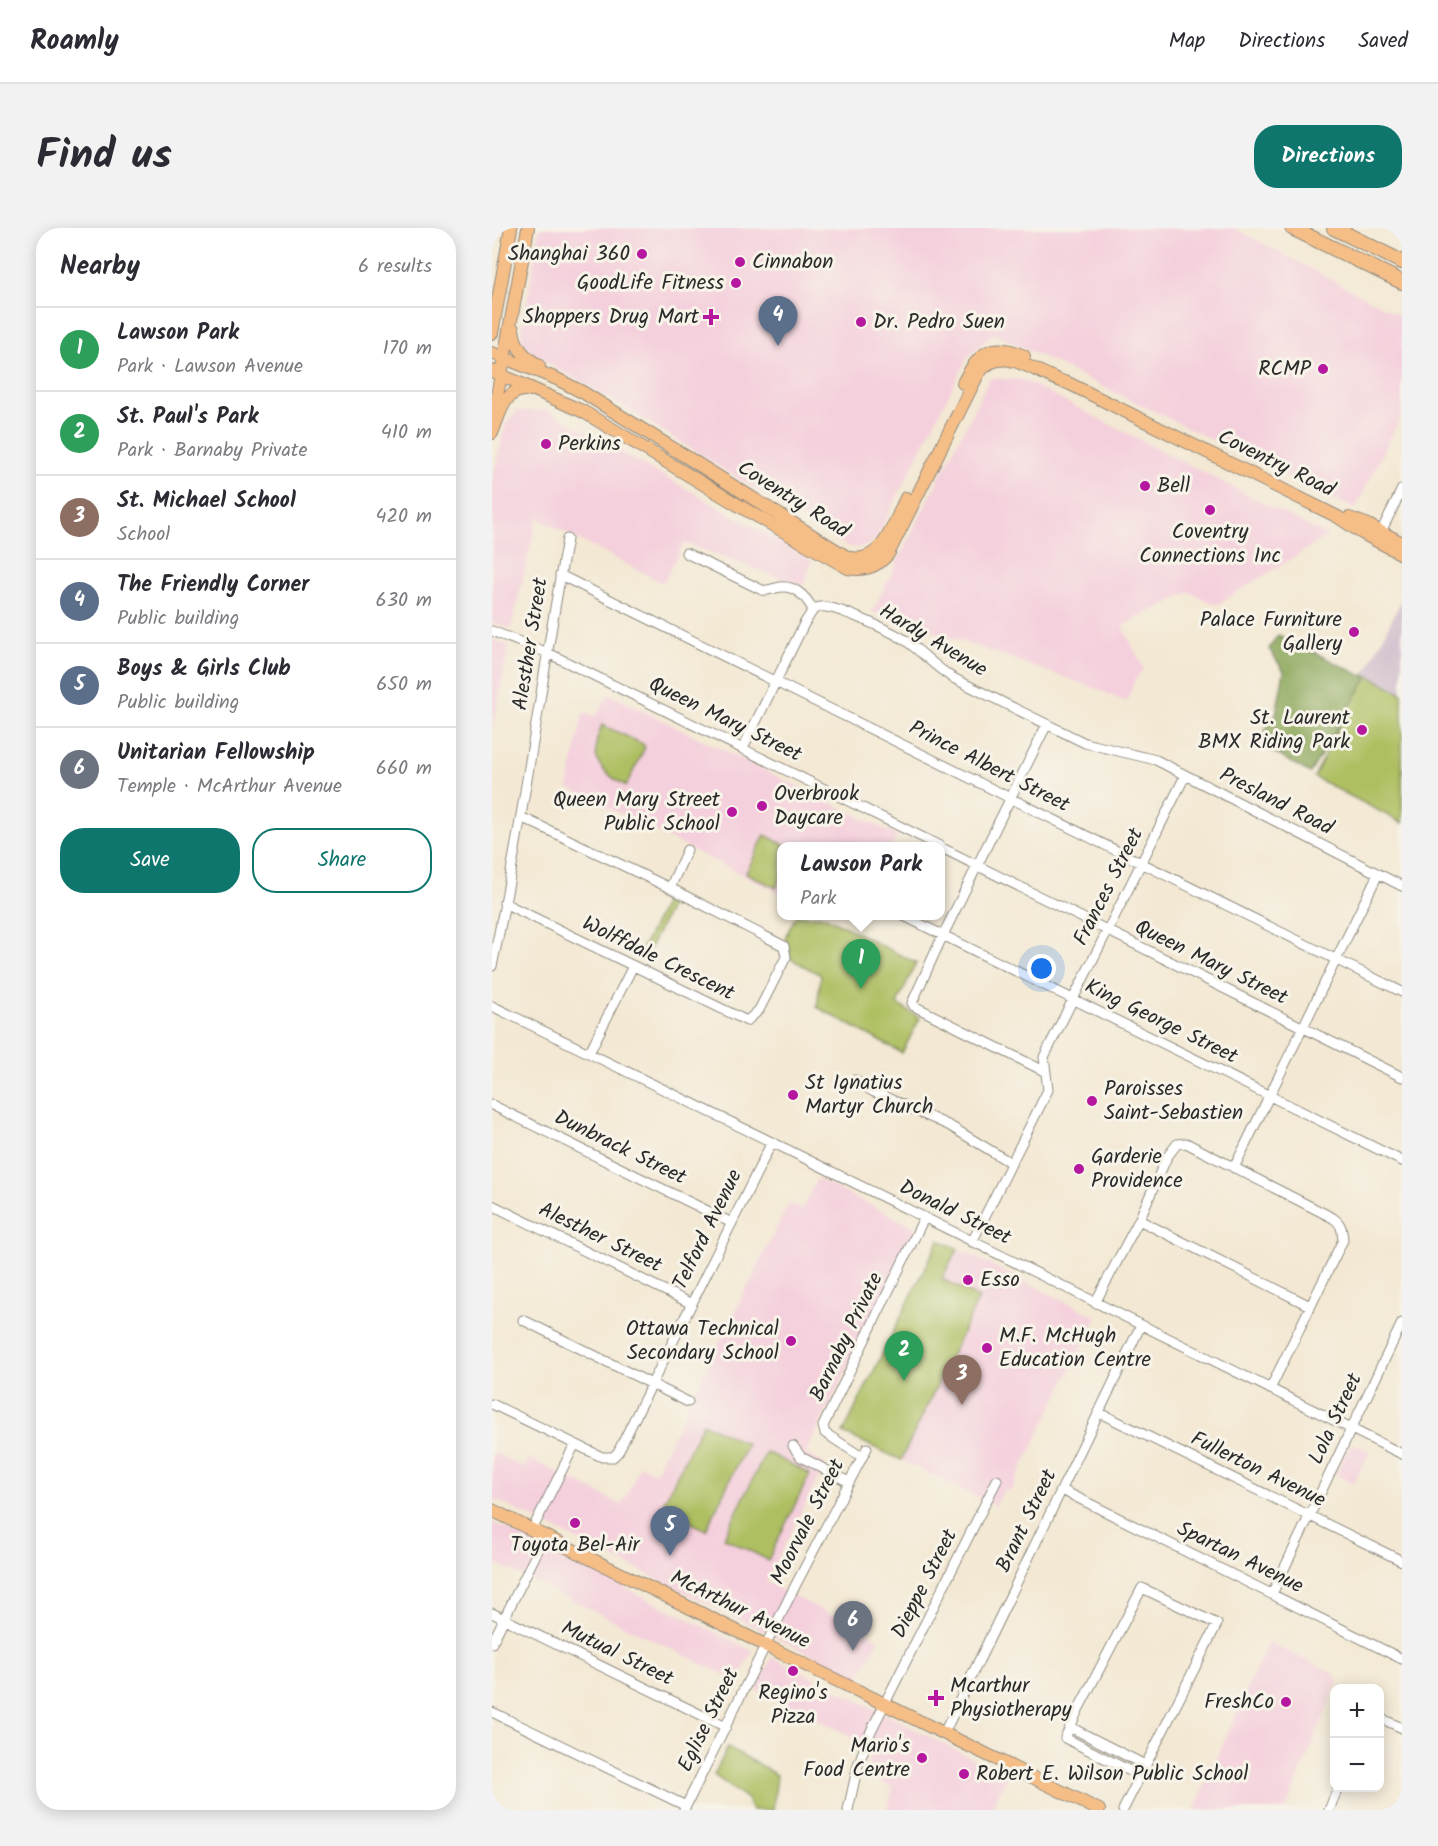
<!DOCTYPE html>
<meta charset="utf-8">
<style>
:root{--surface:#fff;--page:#f2f2f3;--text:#2b2b33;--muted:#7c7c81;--line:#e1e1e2;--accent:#0f766e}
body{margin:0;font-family:Kalam,sans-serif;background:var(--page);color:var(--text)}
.controls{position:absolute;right:18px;bottom:18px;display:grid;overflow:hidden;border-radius:12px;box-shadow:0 3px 15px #0003}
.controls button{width:54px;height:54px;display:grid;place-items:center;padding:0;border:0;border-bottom:2px solid var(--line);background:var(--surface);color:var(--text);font:30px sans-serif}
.you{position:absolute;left:550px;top:741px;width:21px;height:21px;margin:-15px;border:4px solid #fff;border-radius:50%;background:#1a73e8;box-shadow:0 0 0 9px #1a73e833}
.badge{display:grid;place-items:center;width:39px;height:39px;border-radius:50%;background:var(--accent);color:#fff;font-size:20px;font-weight:700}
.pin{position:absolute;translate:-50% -50px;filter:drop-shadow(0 2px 3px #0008)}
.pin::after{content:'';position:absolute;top:32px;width:21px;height:18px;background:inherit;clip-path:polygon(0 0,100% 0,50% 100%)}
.popup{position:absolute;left:285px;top:614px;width:168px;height:78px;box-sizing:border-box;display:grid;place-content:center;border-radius:12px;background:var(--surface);filter:drop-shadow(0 2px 4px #0005);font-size:20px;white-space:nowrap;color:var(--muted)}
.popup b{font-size:22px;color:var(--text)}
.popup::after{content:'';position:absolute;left:50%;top:100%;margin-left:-12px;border:12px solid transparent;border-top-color:var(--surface)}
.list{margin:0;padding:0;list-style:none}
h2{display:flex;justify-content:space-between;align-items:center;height:78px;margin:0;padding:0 24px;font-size:26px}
h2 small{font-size:20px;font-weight:400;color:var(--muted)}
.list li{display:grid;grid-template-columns:39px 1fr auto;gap:18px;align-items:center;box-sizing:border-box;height:84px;padding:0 24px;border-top:2px solid var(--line)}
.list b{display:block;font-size:22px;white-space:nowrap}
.list p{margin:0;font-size:20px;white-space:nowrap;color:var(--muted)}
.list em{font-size:20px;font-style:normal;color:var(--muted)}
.actions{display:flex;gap:12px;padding:18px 24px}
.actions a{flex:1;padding:14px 0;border:2px solid var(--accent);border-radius:24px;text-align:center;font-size:21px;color:var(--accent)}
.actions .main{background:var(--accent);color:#fff}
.map{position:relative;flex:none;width:910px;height:1582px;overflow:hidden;border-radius:24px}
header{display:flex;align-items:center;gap:36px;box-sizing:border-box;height:84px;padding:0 30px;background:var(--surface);border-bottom:2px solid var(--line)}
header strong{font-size:28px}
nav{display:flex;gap:33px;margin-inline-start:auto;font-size:21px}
.intro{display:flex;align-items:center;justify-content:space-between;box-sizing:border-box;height:144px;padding:0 36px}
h1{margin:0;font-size:42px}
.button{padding:15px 27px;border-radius:24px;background:var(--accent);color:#fff;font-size:21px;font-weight:700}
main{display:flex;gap:36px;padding:0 36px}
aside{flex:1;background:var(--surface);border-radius:24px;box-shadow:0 3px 15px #0003}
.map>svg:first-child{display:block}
.built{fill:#f4cfdc}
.industrial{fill:#d0bdcc}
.green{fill:#aebf62;stroke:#6c7546;stroke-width:1.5}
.forest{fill:#8aa658;stroke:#5a6842;stroke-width:1.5}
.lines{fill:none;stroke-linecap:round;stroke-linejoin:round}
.minor-casing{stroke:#8f8a7f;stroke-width:11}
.major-casing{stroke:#8f8a7f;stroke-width:14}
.highway-casing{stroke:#8f8a7f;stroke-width:16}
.minor{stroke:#fff;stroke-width:9}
.major{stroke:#f6be87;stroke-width:12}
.highway{stroke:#f6be87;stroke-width:14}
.poi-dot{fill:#b5179e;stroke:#f7f3e8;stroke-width:2}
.labels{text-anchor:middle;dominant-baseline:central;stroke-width:6;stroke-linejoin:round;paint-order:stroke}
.poi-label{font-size:21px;fill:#2b2b2b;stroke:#f7f3e8;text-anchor:start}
.street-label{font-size:21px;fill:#2b2b2b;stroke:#f7f3e8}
</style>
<header>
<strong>Roamly</strong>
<nav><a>Map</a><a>Directions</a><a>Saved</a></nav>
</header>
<div class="intro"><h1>Find us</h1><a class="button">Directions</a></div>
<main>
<aside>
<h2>Nearby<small>6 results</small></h2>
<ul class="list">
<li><span class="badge" style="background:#2e9e5b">1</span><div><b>Lawson Park</b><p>Park · Lawson Avenue</p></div><em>170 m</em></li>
<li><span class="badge" style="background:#2e9e5b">2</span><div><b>St. Paul's Park</b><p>Park · Barnaby Private</p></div><em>410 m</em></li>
<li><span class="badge" style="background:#8d6e63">3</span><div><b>St. Michael School</b><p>School</p></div><em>420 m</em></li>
<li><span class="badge" style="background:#5c6f8a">4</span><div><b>The Friendly Corner</b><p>Public building</p></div><em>630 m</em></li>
<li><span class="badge" style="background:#5c6f8a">5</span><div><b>Boys &amp; Girls Club</b><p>Public building</p></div><em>650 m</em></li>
<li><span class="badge" style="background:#6b7280">6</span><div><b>Unitarian Fellowship</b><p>Temple · McArthur Avenue</p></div><em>660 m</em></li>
</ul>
<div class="actions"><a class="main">Save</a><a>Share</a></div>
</aside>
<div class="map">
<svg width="910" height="1582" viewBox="0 0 910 1582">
<rect width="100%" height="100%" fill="#f7f3e8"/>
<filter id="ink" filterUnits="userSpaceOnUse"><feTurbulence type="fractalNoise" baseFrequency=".0167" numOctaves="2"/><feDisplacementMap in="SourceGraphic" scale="12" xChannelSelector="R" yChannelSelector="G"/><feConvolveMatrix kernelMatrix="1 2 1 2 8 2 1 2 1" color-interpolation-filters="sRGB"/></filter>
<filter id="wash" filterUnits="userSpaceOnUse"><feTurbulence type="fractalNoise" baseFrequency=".008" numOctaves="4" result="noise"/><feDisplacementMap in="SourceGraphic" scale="24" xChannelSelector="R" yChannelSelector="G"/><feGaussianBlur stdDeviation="1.35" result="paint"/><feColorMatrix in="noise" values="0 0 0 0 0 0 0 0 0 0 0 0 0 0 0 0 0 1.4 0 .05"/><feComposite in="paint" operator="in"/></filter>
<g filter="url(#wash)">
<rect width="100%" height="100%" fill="#f3e8d3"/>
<path class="built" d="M48,0H742L910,89V186L863,281L501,105L475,130L385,309L377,317L365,320L354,318L136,181L37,124L29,113V107Z
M498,150L531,152L836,308L724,377L697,364L630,398L652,441L643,451L635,474L597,458L406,391L380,384Z
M55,182L320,332L312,358L192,315L171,355L45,290L19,401L0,394V251L14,195L25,183Z
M0,412L17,417L0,503Z
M117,466L406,608L400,618H290L289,666L76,560L91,485L104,488Z
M325,951L425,1000L313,1226L333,1236L274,1354L387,1411L367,1450L0,1270V1224L32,1239L37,1230L130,1277L148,1238L163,1244L297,975L310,981Z
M466,1021L605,1089L518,1264L512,1261L504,1278L409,1232L487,1070L449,1051Z
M861,1215L878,1224L861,1256L843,1246L858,1218Z
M0,1294L261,1423L245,1453L0,1333Z
M776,1414L841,1445L846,1453L794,1582H702Z
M280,1429L515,1548L499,1582H395L401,1560L375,1547L380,1520L314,1485L264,1462Z"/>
<path class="industrial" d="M910,371V464L873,446Z"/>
<path class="green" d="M873,446L910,465V595L822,549Z
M110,497L151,516L153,519L134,558C105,542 96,528 110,497Z
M273,607L295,618H290L289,648L284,660L254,645Z
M175,670L181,673L152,732L146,729Z
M304,688H332L424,735L405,776L428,790L410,825L325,779L329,747L299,731L293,709Z
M447,1012L466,1021L450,1051L487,1070L409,1232L351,1205Z
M211,1195L255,1216L214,1302L169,1280Z
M274,1224L318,1246L276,1332L232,1310Z
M236,1519L285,1547L281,1582H260L255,1571L222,1547Z"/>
<path class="forest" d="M786,407L875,450L818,545L765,515L784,486L792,443L777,421Z"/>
</g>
<g filter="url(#ink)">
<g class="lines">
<defs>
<path id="minor" d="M886,310L910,261
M194,325L270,362C276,363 278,361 284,360C301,355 314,368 321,382
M68,347C350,484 629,626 910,764
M321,382C325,379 329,378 334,379C350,381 399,403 413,412C430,424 443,439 461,450L593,515L664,532L910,658
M0,403L56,425L448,618
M251,520L312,396L321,382
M448,619L910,849
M178,660L195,622
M12,675L255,793L267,782L294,729L292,718L178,660L29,589
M412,688L910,933
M0,738C31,597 49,453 75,311
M0,778L296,922L910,1226
M97,825L141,738
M552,843L422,778L420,775L451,707L555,496
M363,852L380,863L458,898L519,935
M0,877L240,995
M742,940L886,646
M0,977L200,1076
M647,992L818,1078
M480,1014L556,862L552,829L693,548
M603,1075L647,992L675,929L685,916L694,915L841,990C850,996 850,1002 851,1012L778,1161
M31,1092L196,1174
M0,1176L110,1229H121L126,1224L280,914
M606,1184L910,1333
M301,1218L309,1229L357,1254
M370,1229L333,1205L331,1198L432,990
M570,1262L910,1431
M40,1302L83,1216
M780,1366L910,1095
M0,1385L234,1499
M0,1415L53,1308
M0,1484L194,1578
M888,1490L910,1500
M578,1499L653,1537
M452,1505L649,1097
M192,1582L300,1364L375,1220
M356,1582L366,1537L379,1503L505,1252
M631,1582L725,1396L650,1360L586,1482L573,1510L648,1548
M837,1582L846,1560"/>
<path id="major" d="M21,101C23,120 32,128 47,138
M0,105L19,0
M0,125L65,151L92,165L355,329C390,340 402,294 414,270
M0,143L92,184L256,283L356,340C372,343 386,338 396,326L486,146C510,111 547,149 576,155L846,289L870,305L910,326
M471,155C486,127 498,112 532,128
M0,195L36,0
M0,205C8,186 12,159 38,162
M857,290L874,296L910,315
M0,1282L607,1582"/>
<path id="highway" d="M800,0L910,54
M842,0L910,34"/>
</defs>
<use href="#minor" class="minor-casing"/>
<use href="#major" class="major-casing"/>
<use href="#highway" class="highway-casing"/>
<use href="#minor" class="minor"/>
<use href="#major" class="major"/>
<use href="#highway" class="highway"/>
</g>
</g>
<g class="poi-dot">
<circle cx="150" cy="26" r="6"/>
<circle cx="248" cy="34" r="6"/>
<circle cx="244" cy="55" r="6"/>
<path d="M216 80h6v6h6v6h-6v6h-6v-6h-6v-6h6z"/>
<circle cx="369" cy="94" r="6"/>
<circle cx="831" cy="141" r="6"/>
<circle cx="54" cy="216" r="6"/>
<circle cx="653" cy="258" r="6"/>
<circle cx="718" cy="282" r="6"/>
<circle cx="862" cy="404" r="6"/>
<circle cx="870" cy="502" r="6"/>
<circle cx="270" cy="578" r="6"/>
<circle cx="240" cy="584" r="6"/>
<circle cx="301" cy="867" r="6"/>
<circle cx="600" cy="873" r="6"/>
<circle cx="587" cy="941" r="6"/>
<circle cx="476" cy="1052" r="6"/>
<circle cx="299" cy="1113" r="6"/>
<circle cx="495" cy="1120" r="6"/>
<circle cx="83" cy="1295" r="6"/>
<circle cx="301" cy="1443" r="6"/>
<path d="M441 1461h6v6h6v6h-6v6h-6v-6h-6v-6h6z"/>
<circle cx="794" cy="1474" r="6"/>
<circle cx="430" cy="1530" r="6"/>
<circle cx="472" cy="1546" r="6"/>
</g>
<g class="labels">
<g class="poi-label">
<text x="138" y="26" text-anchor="end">Shanghai 360</text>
<text x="260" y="34">Cinnabon</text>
<text x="232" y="55" text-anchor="end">GoodLife Fitness</text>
<text x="207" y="89" text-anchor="end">Shoppers Drug Mart</text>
<text x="381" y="94">Dr. Pedro Suen</text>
<text x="819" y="141" text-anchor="end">RCMP</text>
<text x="66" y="216">Perkins</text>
<text x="665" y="258">Bell</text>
<text x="718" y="304" text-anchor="middle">Coventry<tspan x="718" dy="24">Connections Inc</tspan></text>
<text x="850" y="392" text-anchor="end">Palace Furniture<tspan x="850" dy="24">Gallery</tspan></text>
<text x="858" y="490" text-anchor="end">St. Laurent<tspan x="858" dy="24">BMX Riding Park</tspan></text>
<text x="282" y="566">Overbrook<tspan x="282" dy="24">Daycare</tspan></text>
<text x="228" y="572" text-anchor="end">Queen Mary Street<tspan x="228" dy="24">Public School</tspan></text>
<text x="313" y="855">St Ignatius<tspan x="313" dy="24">Martyr Church</tspan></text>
<text x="612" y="861">Paroisses<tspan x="612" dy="24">Saint-Sebastien</tspan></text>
<text x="599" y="929">Garderie<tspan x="599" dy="24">Providence</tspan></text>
<text x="488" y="1052">Esso</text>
<text x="287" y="1101" text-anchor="end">Ottawa Technical<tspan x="287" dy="24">Secondary School</tspan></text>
<text x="507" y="1108">M.F. McHugh<tspan x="507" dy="24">Education Centre</tspan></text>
<text x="83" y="1317" text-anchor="middle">Toyota Bel-Air</text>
<text x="458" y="1458">Mcarthur<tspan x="458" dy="24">Physiotherapy</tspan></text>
<text x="301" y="1465" text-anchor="middle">Regino's<tspan x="301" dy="24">Pizza</tspan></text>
<text x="782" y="1474" text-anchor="end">FreshCo</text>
<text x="418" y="1518" text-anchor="end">Mario's<tspan x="418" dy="24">Food Centre</tspan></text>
<text x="484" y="1546">Robert E. Wilson Public School</text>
</g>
<g class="street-label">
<text transform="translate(784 236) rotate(26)">Coventry Road</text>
<text transform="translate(301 272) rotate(32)">Coventry Road</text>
<text transform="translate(441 413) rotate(31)">Hardy Avenue</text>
<text transform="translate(39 416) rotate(-81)">Alesther Street</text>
<text transform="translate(233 492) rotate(26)">Queen Mary Street</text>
<text transform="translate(497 539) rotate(27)">Prince Albert Street</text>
<text transform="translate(784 574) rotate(27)">Presland Road</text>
<text transform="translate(617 659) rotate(-63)">Frances Street</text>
<text transform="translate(166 731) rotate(26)">Wolffdale Crescent</text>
<text transform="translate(719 735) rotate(26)">Queen Mary Street</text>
<text transform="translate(669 794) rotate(26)">King George Street</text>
<text transform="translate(128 920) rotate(26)">Dunbrack Street</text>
<text transform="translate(463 985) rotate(26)">Donald Street</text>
<text transform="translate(216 1002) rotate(-64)">Telford Avenue</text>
<text transform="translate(108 1010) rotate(26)">Alesther Street</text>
<text transform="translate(355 1109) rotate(-64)">Barnaby Private</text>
<text transform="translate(844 1191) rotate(-65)">Lola Street</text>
<text transform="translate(766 1242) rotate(26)">Fullerton Avenue</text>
<text transform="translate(535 1293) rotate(-64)">Brant Street</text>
<text transform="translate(316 1294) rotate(-63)">Moorvale Street</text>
<text transform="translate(748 1330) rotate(26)">Spartan Avenue</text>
<text transform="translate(433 1356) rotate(-63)">Dieppe Street</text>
<text transform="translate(248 1382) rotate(26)">McArthur Avenue</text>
<text transform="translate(125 1426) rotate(26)">Mutual Street</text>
<text transform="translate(217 1492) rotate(-64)">Eglise Street</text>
</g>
</g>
</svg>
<div class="controls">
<button>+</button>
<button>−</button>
</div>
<div class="you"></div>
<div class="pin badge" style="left:369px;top:761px;background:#2e9e5b">1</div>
<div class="popup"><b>Lawson Park</b>Park</div>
<div class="pin badge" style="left:412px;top:1153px;background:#2e9e5b">2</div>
<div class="pin badge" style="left:470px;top:1177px;background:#8d6e63">3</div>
<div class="pin badge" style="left:286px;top:118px;background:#5c6f8a">4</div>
<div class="pin badge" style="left:178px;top:1328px;background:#5c6f8a">5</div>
<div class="pin badge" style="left:361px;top:1423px;background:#6b7280">6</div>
</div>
</main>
